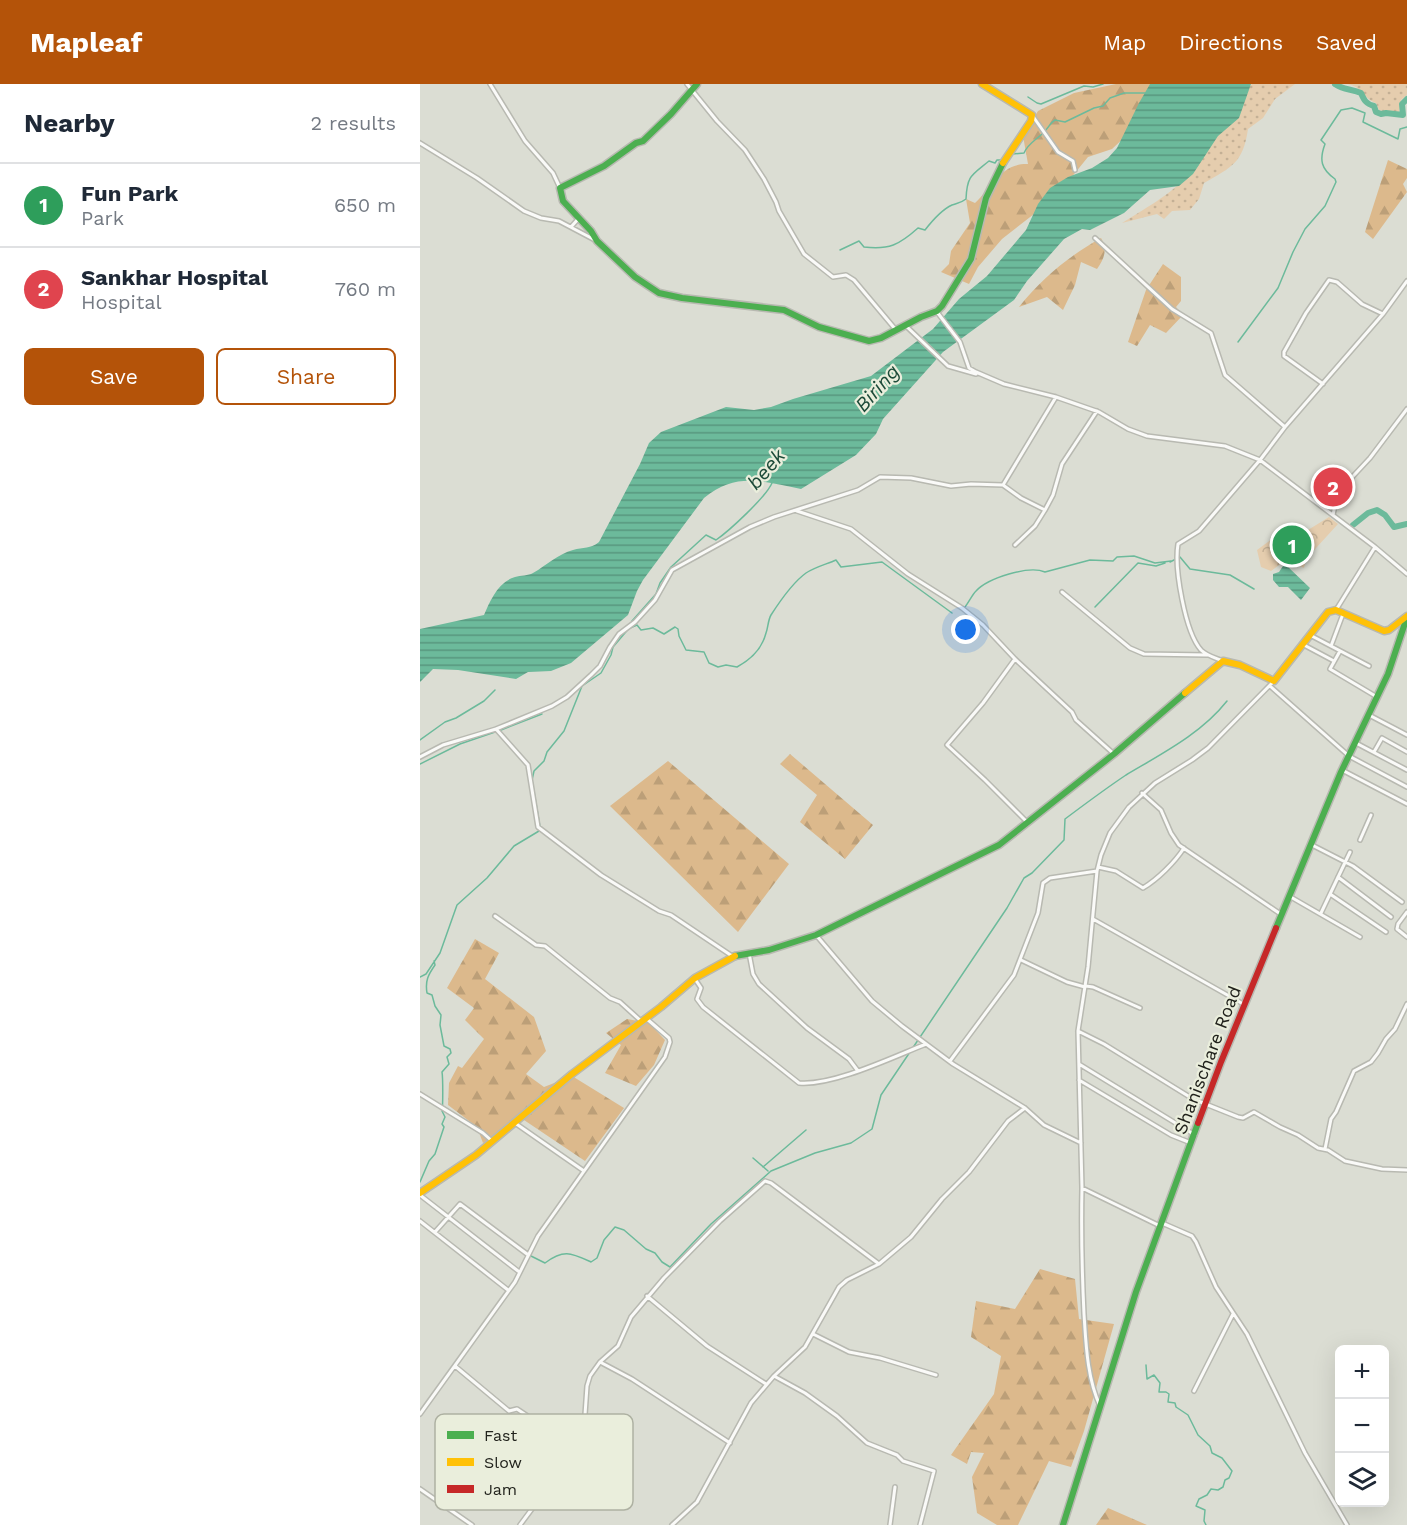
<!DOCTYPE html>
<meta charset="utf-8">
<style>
:root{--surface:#fff;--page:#f2f2f3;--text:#1f2937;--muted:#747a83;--line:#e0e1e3;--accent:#b45309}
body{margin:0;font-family:"Work Sans",sans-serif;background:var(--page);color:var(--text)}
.controls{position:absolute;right:18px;bottom:18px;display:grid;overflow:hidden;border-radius:9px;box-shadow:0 6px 24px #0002}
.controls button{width:54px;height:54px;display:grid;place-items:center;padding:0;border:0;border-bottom:2px solid var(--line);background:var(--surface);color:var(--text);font:30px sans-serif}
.you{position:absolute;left:546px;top:546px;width:21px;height:21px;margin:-15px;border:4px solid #fff;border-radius:50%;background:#1a73e8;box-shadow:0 0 0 9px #1a73e833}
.badge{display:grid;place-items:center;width:39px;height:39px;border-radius:50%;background:var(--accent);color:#fff;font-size:20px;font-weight:700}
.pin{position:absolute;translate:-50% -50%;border:3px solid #fff;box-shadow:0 2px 6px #0006}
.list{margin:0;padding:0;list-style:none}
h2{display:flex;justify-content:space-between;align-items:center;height:78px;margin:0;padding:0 24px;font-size:26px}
h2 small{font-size:20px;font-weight:400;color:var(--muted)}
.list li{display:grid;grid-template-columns:39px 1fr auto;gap:18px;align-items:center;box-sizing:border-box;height:84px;padding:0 24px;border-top:2px solid var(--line)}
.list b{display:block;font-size:22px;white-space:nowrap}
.list p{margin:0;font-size:20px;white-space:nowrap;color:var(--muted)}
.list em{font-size:20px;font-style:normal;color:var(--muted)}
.actions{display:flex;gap:12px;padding:18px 24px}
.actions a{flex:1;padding:14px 0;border:2px solid var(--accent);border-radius:9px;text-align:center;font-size:21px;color:var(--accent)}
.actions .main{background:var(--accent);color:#fff}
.icon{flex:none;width:33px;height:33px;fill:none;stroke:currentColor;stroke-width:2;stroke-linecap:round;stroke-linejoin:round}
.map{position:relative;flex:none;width:987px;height:1441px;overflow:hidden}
header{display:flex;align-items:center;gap:36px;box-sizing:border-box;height:84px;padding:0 30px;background:var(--accent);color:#fff}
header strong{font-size:28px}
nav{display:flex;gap:33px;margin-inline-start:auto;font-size:21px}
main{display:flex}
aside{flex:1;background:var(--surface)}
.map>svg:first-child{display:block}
.grass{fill:url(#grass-dots)}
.forest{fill:url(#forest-firs)}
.park{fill:url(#park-crowns)}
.water{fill:url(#water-rules)}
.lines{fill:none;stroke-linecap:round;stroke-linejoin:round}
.stream{stroke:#6cba9b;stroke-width:1.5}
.river{stroke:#6cba9b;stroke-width:6}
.street-casing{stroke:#b8b9b1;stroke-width:6}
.fast-casing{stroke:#b8b9b1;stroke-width:9}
.slow-casing{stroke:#b8b9b1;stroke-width:9}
.jam-casing{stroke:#b8b9b1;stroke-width:9}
.street{stroke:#fafaf8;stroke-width:3}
.fast{stroke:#4caf50;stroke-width:6}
.slow{stroke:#ffc107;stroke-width:6}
.jam{stroke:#c62828;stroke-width:6}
.labels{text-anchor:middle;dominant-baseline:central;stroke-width:4.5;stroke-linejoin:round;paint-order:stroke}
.street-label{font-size:18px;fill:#21221c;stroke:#eaeedc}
.water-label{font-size:20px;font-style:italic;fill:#1d4b39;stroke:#eaeedc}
.key{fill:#eaeedc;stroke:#aeb1a2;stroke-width:1.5}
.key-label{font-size:16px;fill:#21221c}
</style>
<header>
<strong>Mapleaf</strong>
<nav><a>Map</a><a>Directions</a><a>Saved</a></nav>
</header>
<main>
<aside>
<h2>Nearby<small>2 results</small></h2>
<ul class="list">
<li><span class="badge" style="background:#2e9e5b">1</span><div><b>Fun Park</b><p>Park</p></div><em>650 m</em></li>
<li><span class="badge" style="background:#e0444e">2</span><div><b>Sankhar Hospital</b><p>Hospital</p></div><em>760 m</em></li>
</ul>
<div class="actions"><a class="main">Save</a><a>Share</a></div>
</aside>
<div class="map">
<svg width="987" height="1441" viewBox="0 0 987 1441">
<defs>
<pattern id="grass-dots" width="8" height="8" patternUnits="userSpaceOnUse" patternTransform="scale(1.5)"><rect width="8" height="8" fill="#e5cdae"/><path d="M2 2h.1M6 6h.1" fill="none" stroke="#c4b095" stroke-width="1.8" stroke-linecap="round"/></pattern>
<pattern id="forest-firs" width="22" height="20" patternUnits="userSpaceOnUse" patternTransform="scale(1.5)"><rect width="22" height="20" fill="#dcb98c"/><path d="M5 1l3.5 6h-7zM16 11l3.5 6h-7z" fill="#bc9f78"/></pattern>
<pattern id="park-crowns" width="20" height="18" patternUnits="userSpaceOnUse" patternTransform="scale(1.5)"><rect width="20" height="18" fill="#e5cdae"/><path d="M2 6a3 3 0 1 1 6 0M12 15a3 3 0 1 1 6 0" fill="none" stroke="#c4b095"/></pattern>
<pattern id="water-rules" width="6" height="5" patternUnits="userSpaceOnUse" patternTransform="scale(1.5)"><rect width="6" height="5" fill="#6cba9b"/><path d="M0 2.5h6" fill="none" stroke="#58977e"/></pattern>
</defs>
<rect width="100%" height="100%" fill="#dbddd3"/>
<path class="grass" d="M832,0H875L855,15L843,34L828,45C823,79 812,83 784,99L779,115L770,126L752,127L744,135L737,130L702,139C721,127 753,109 767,92C790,61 803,29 832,0Z
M927,0H987V11L981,16L979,28C972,27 964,28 959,26L956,19C944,15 942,2 927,0Z"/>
<path class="forest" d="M696,0H748L723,36L692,65L668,73L646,100L614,130L582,155L558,183L549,200L521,188L529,180L531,167L550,139L546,115L555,119C572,103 581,79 608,80L603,52L618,27L654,9Z
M968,76L987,85V94L983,100L987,108L953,155L945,148Z
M681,154C688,166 684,175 677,185L661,178L655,201L643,226L627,213L599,223C622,194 649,172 681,154Z
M743,180L761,193V217L756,223L763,231L746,249L730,241L717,262L708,258L726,206Z
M370,670L453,741L425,775L380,738L397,711L360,680Z
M248,677L369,780L318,848L190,722Z
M55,855L79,869L65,895L114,933L126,967L106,990L124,1003L152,992L204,1024L165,1077L101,1034L63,1059L57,1043L28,1021L29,999L38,982L42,984L64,955L45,936L54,924L27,904Z
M207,935L229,939L245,956L234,981L216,1002L185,989L201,961L186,949Z
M620,1185L655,1195L659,1235L694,1240L664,1347L651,1383L629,1377L598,1441H577L557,1429L552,1393L564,1369L551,1368L547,1380L531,1371L574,1310L581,1272L551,1253L556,1217L595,1225Z
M688,1424L727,1441H676Z"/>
<path class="park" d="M909,433L918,440L886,475L884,484L866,476L851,487L841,483L837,466L852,455L875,454Z"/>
<path class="water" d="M730,0H831L819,34L798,52L773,90L759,102L730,106L704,129L670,146L662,145L644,155L607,197L594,216L523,268L463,335L456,350L436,371L381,405C343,398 317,387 284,414L223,496L217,507L208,531L151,579L131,587L108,588L96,595L38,586L13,585L0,598V545L64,531C70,517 78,498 95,493C101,491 108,492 113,489C127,481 138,470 153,466C163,463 171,465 179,458L220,380L229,359L241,348L306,323L334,326L351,323L373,315L451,292L513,245L539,215L567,192L606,146L618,120L630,104L648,93L672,84L688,74L697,64L719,19Z
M863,482H867L890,504L881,516L868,503H859L853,496V490L859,488Z"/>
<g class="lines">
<path class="stream" d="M608,13L617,19L621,20L664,2L673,3L683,0
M586,75L592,70L604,69C608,59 618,55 625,47C629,43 630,39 635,36L645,38L674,24L683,22L690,14L704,9H725
M420,166L439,157L444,163C469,166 479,161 498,144L505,146C512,137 521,126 532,121C538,119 541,119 546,115C547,91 552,91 569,77L575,79L577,76H582
M818,258L858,204L873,168L885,145L905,122L916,98L915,95C901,85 899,76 905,60L901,56L921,26L932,24L945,29L943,38L978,55L980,45L987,43
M750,478L760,473L770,485L810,491L834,505
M545,523C549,518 552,511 556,507C568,494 609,481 625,488L670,476L693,477L697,473L714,472L735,479L751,477
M675,523L718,479L736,482L745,479
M212,537L236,510L240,499L251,483L286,451L296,456C309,447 346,413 352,399
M210,544L217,541L221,546L233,544L244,550L255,543L258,545L259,552L266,566L284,568L289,579L298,583L306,581L317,583C332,575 342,565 346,549C348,544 348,536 351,531C360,517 372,499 386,489C395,483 407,480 416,476L421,483L462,478L532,529
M81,646L122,630
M0,656L25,638L36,634L64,617L75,606
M0,680L40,660L75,648
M120,743L112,696L114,687L124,677L127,668L144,647L162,602L181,589L191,571L193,563L210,543
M0,893L6,890L20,869L37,821L67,794L94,762L119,747
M333,1074L348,1087
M343,1083L386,1046
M0,1098L9,1077L15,1070L24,1043L22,1040L25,1033L22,1027C23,1022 23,994 22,988L29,980L27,973L31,969L30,965L24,962L20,941L21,931L15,922L12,911L7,909C5,897 8,891 15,881L14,877
M109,1171L125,1179C144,1165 151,1169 171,1178L177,1174L184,1156L195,1143L204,1146L226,1165L235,1169L242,1178L250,1183L291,1140L351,1087L395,1069L431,1059L452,1045L461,1011L587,824L604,794L612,789L644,756L645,735C665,720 685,705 706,691C741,670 781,650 807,617
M726,1281L727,1295L734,1291L740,1299L739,1308H746L749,1310L748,1318L755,1319L756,1323L768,1331L778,1351L790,1362L792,1369L802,1374L812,1387L809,1394L805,1396L803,1403L798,1406L791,1405L787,1411L779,1415L776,1422L785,1426L784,1437L786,1441"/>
<path class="river" d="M915,0C923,6 932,5 941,9C944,16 946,20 954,22L956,28L961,30L966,29L983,31L982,20L987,15
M933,441L948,429L957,426L965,431L974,443L987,440"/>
<defs>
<path id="street" d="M70,0L105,57L133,89L140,104
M267,0L297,37L325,66L344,95L356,118L359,127L384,170L413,193L426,191L434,196L476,246
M612,31L638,68L653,77L655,86
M0,59L57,94L104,127L121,134L139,137L175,156
M151,143L159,134
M675,154L752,225L791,249L805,291L865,343
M517,228L540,258L549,284L556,288L584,300L636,313L679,328L708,345L727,352L805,362L840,376L955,463L987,490
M485,241L528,282L556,290
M903,300L864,272V268L886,229L909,196L917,198L942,220L963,230
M583,401L636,313
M377,427L431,445L488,490L542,524L563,541L595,575L652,628L656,636L694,670
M913,431L917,412L922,404L950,374L987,325
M595,461L615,442L625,426
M642,508L710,564L724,570L787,571
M916,526L955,463
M890,551L949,582
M884,561L914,577
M911,562L923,530
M920,567L910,585L957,613
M595,575L563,619L527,661L565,696L608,739
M803,577C796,574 787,572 781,566C765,548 754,484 758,460L779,447L840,376L865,343L963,230L987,197
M850,602L929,672L987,703
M949,631L987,651
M76,645L132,622L147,613L171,591L180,582L190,563L199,550L215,538L235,516L252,486L330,443L354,433L438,406L460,393L491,394L531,402L551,400L583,401L601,414L625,426L633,411L642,380L677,327
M936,659L987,686
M954,668L962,654L987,668
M0,673L23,661L76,645L108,681L118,743L181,791L239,827L251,831L312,872
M922,686L987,720
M722,709L741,726L751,749L759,761L862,831
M940,756L951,731
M892,761L933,782L982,818
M678,783L696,787L723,804C738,795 755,778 764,764
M918,793L971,833
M910,810L966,848
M869,812L940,853
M987,828L978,840L977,845L987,853
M901,829L930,768
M75,832L116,861L125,862L190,914L200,918L221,937
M673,835L825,921
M396,851L452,917L482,942L533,980L605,1024L624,1041L661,1059
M329,869L333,890L339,900L387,944L429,975L438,987
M601,876L647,898L665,903
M275,895L281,904L277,915L283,923L379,999C413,1002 473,973 506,960
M666,902L673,903L720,924
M658,947L684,960L773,1015L818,1033L823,1034L834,1028L860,1043L878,1051L898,1064L908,1066L925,1077L962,1085L987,1086
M530,977L594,891L618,829L623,799L630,794L677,787
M659,980L775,1051
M659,996L751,1051L771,1059
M0,1010L63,1049L72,1057
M95,1039L164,1087
M905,1065L911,1035L916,1028L934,987L951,978L958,969L966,955L975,945L987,920
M662,1104L658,947L668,883L677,787L681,771L690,749L709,723L735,699L772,676L788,664L854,597
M0,1111L98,1187
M0,1137L88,1206
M742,1139L772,1152L776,1158L796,1203L827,1250L885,1369L927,1441
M15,1148L40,1120L107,1170
M227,1212L287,1262L346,1300
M393,1250L429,1268L460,1274L516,1291
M180,1278L212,1295L310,1359
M35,1282L89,1327L97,1325L127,1345L130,1348L129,1354L130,1356L153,1370
M354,1292L385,1309L417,1332L447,1359L477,1371L483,1377L514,1387L500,1441
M774,1307L813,1230
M680,1322C667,1294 666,1260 664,1230C662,1188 661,1146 662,1104L740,1142
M0,1330L95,1198L118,1152L245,973L250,958L249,954L227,935
M0,1405L52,1441
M100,1441L158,1363L164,1345L167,1302L170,1292L180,1278L198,1262L211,1233L244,1194L300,1137L345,1097L351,1099L459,1180
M252,1441L277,1418L331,1319L354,1292L385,1263L419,1203L427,1196L459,1180L491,1153L522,1115L549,1088L588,1037L605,1024
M470,1441L475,1403"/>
<path id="fast" d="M277,0L251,30L223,57L216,59L184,82L140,104L143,117L171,147L177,157L215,193L239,209L262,214L364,226L399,243L449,257L461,254L501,233L517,227L522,222L551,175L566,114L583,79
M856,844L921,688L968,590L987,533
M315,872L349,866L396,851L579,761L694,670L765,609
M643,1441L716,1208L778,1039"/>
<path id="slow" d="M562,0L612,31L611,37L583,79
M765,609L803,577L820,581L854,597L908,528L916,526L964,547L969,546L987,532
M0,1109L56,1071L152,990L241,923L275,894L315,872"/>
<path id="jam" d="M778,1039L801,978L856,844"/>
</defs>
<use href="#street" class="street-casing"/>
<use href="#fast" class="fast-casing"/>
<use href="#slow" class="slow-casing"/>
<use href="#jam" class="jam-casing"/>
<use href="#street" class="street"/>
<use href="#fast" class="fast"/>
<use href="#slow" class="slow"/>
<use href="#jam" class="jam"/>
</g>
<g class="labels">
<g class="street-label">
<text transform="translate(787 976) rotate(-69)">Shanischare Road</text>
</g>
<g class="water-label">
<text transform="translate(457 304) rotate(-48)">Biring</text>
<text transform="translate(346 385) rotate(-49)">beek</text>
</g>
</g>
<rect x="15" y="1330" width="198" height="96" rx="9" class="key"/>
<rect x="27" y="1347" width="27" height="8" fill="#4caf50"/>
<rect x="27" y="1374" width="27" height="8" fill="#ffc107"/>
<rect x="27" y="1401" width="27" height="8" fill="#c62828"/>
<g class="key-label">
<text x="64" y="1357">Fast</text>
<text x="64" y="1384">Slow</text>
<text x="64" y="1411">Jam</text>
</g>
</svg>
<div class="controls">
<button>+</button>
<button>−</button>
<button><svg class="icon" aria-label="layers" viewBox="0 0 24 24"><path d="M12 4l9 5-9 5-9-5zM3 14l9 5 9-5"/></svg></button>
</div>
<div class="you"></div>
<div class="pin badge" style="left:872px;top:461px;background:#2e9e5b">1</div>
<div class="pin badge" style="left:913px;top:403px;background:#e0444e">2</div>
</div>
</main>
